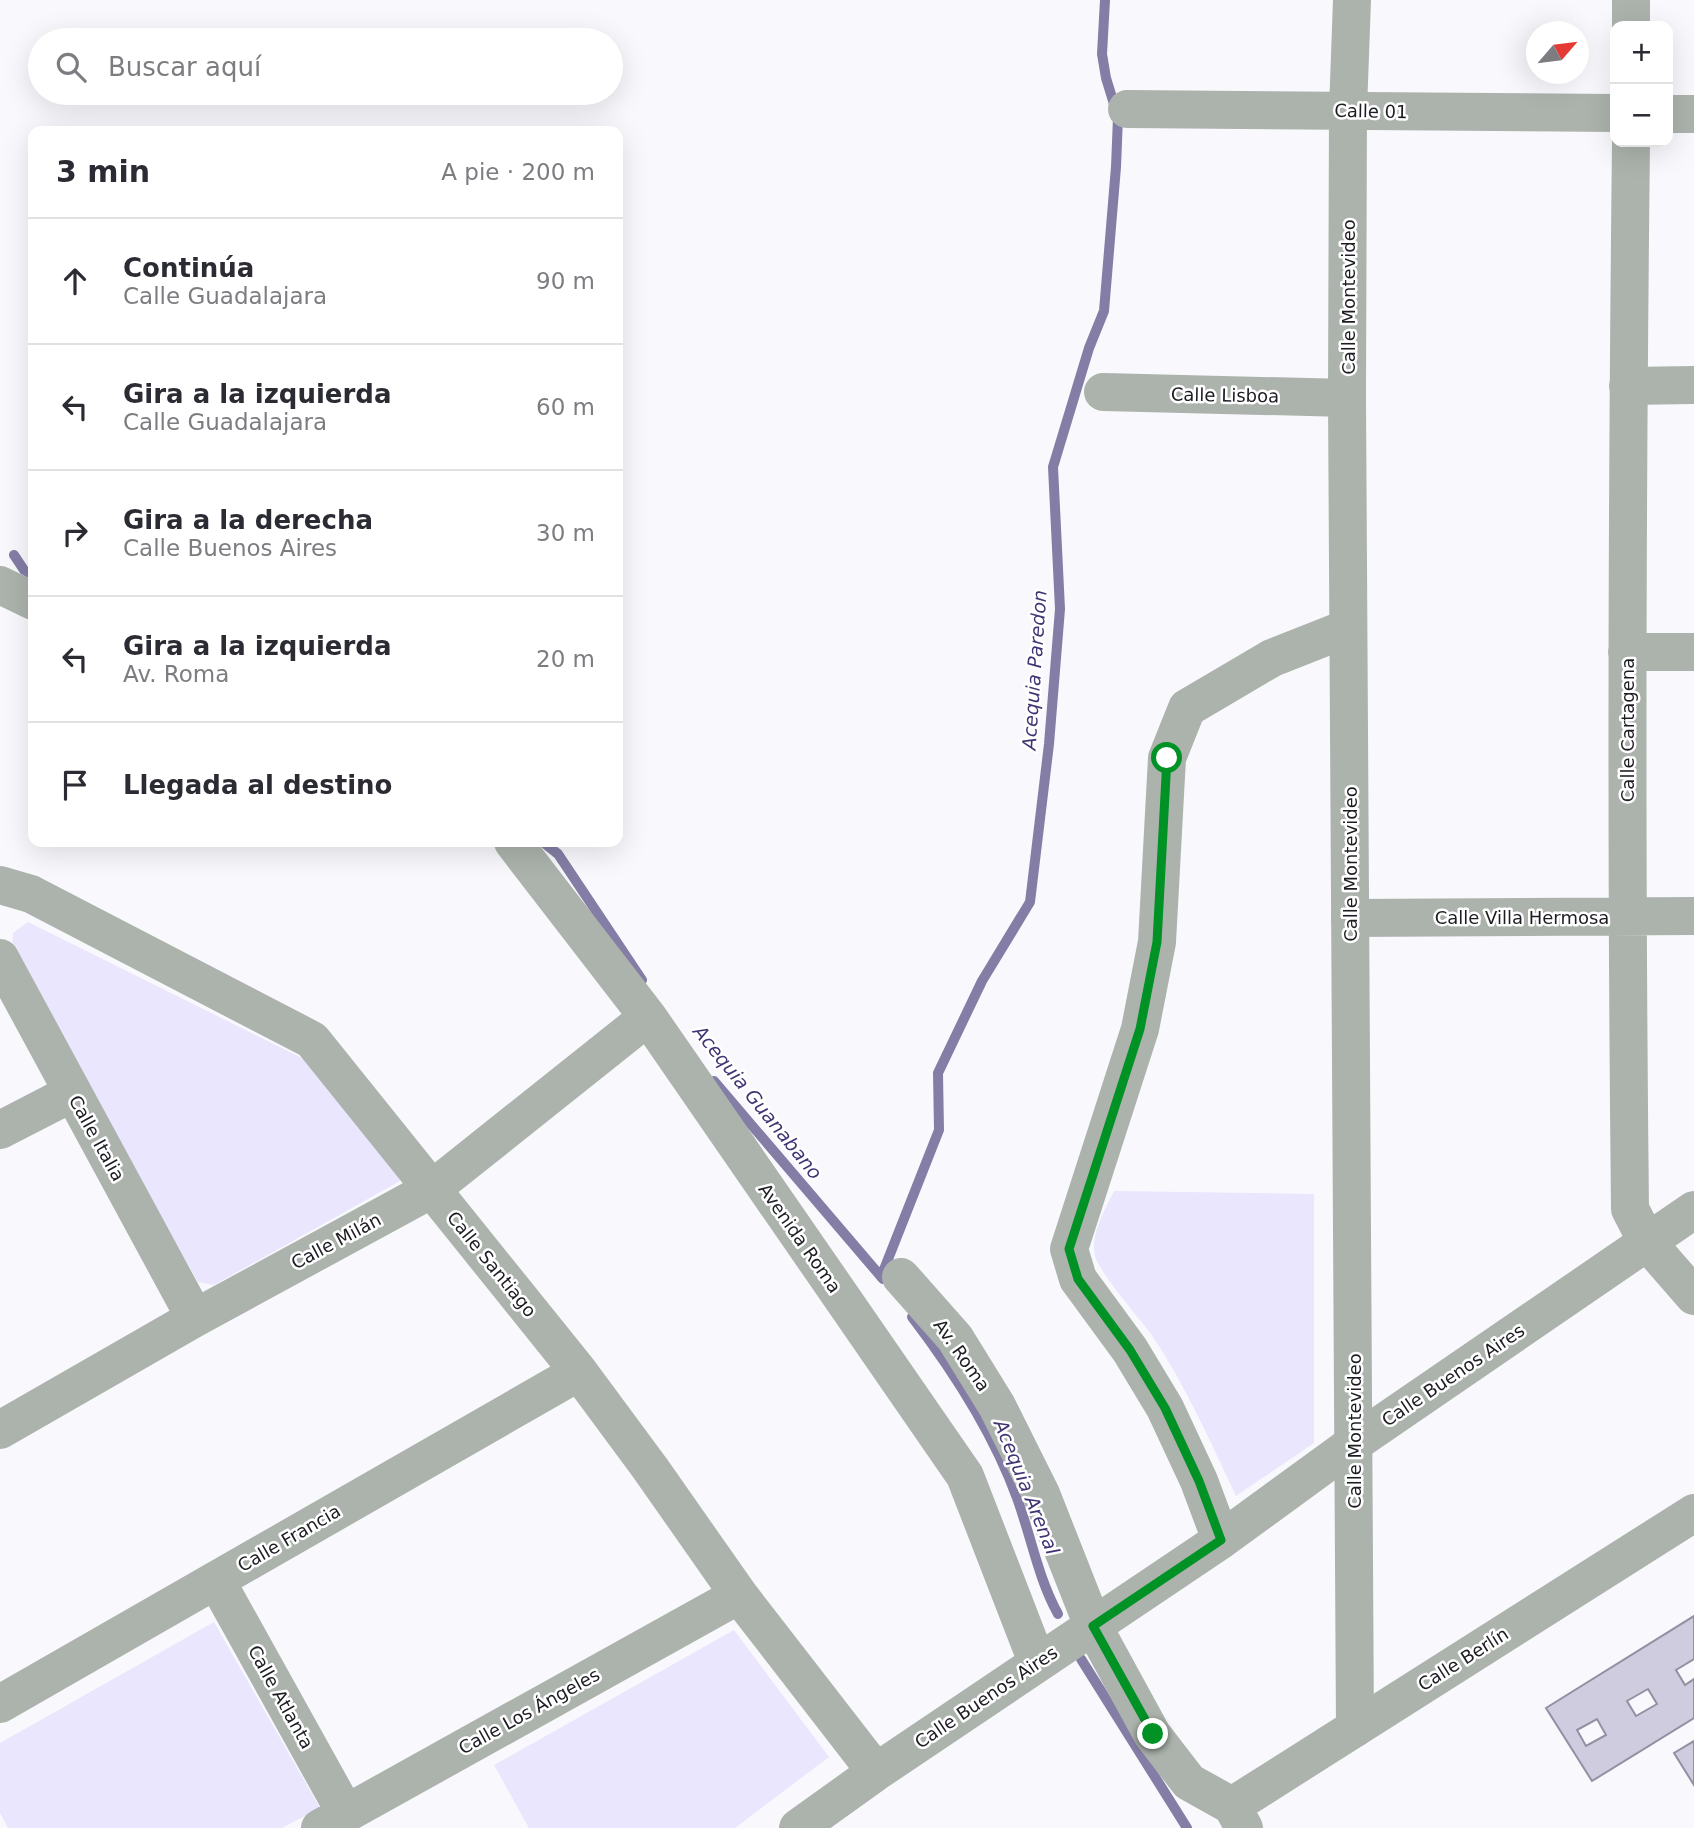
<!DOCTYPE html>
<html lang="es">
<meta charset="utf-8">
<style>
:root{--surface:#fff;--page:#f7f7f7;--text:#2b2b33;--muted:#7c7c81;--line:#e1e1e2}
body{margin:0;font-family:"DejaVu Sans",sans-serif;background:var(--page);color:var(--text)}
.controls{position:absolute;right:21px;top:21px;display:grid;overflow:hidden;border-radius:14px;box-shadow:0 7px 28px #0002}
.controls button{width:63px;height:63px;display:grid;place-items:center;padding:0;border:0;border-bottom:2px solid var(--line);background:var(--surface);color:var(--text);font:35px sans-serif}
.compass{position:absolute;left:1526px;top:21px;width:63px;height:63px;border-radius:50%;background:var(--surface);box-shadow:0 7px 28px #0002;rotate:62deg}
.stop{position:absolute;width:21px;height:21px;margin:-16px;border:5px solid #019226;border-radius:50%;background:#fff}
.stop.end{background:#019226;border-color:#fff;box-shadow:0 2px 7px #0008}
.list{margin:0;padding:0;list-style:none}
h2{display:flex;justify-content:space-between;align-items:center;height:91px;margin:0;padding:0 28px;font-size:30px}
h2 small{font-size:23px;font-weight:400;color:var(--muted)}
.list li{display:grid;grid-template-columns:46px 1fr auto;gap:21px;align-items:center;box-sizing:border-box;height:126px;padding:0 28px;border-top:2px solid var(--line)}
.list b{display:block;font-size:26px;white-space:nowrap}
.list p{margin:0;font-size:23px;white-space:nowrap;color:var(--muted)}
.list em{font-size:23px;font-style:normal;color:var(--muted)}
.icon{flex:none;width:38px;height:38px;fill:none;stroke:currentColor;stroke-width:2;stroke-linecap:round;stroke-linejoin:round}
.map{position:relative;flex:none;width:1694px;height:1828px;overflow:hidden}
.search{position:absolute;background:var(--surface);box-shadow:0 7px 28px #0002;left:28px;top:28px;width:595px;height:77px;display:flex;align-items:center;gap:18px;box-sizing:border-box;padding:0 24px;border-radius:38px;color:var(--muted);font-size:26px}
.panel{position:absolute;background:var(--surface);box-shadow:0 7px 28px #0002;left:28px;top:126px;width:595px;height:721px;border-radius:14px}
.map>svg:first-child{display:block}
.green{fill:#e9e6fe}
.lines{fill:none;stroke-linecap:round;stroke-linejoin:round}
.stream{stroke:#847ea6;stroke-width:10}
.building{fill:#cfcce0;stroke:#9290a2;stroke-width:2;fill-rule:evenodd}
.minor{stroke:#acb3ac;stroke-width:38}
.tertiary{stroke:#acb3ac;stroke-width:38}
.route{stroke:#019226;stroke-width:9}
.labels{text-anchor:middle;dominant-baseline:central;stroke-width:5;stroke-linejoin:round;paint-order:stroke}
.street-label{font-size:18px;fill:#1d1c23;stroke:#fff}
.water-label{font-size:19px;font-style:italic;fill:#423474;stroke:#fff}
</style>
<div class="map">
<svg width="1694" height="1828" viewBox="0 0 1694 1828">
<rect width="100%" height="100%" fill="#f9f9fd"/>
<path class="green" d="M28,922L322,1068L400,1169V1181L214,1285L198,1282L12,955L13,933Z
M1114,1191L1314,1194V1443L1236,1496C1210,1441 1185,1384 1151,1334C1139,1318 1099,1272 1095,1256C1090,1234 1105,1210 1114,1191Z
M214,1622L320,1808L282,1828H8L0,1813V1743Z
M734,1630L829,1757L735,1828H529L494,1765Z"/>
<g class="lines">
<path class="stream" d="M14,555L24,570L33,575
M543,842L558,854L642,980
M714,1081L883,1279
M881,1277L939,1130L938,1073L982,981L1030,902L1049,744L1060,609L1053,467L1089,348L1104,311L1116,167L1118,117L1106,78L1102,54L1105,0
M912,1317C954,1372 993,1432 1017,1498C1031,1536 1038,1578 1058,1614
M1081,1659L1187,1828"/>
</g>
<path class="building" d="M1694,1616V1659L1676,1670L1685,1685L1694,1679V1718L1592,1781L1546,1708ZM1648,1689L1657,1704L1636,1716L1627,1701ZM1597,1719L1606,1735L1586,1746L1577,1730Z
M1694,1741V1785L1674,1753Z"/>
<g class="lines">
<path class="minor" d="M1631,0V26
M1127,109L1615,113
M1668,114H1694
M1631,142C1627,497 1626,853 1630,1209L1647,1242L1694,1296
M1628,386L1694,385
M1103,392L1347,398
M0,585L33,601
M1627,652H1694
M513,842L648,1017L965,1476L1037,1662
M0,885L31,894L312,1040L579,1372L650,1468L739,1595L876,1772
M1350,918L1694,916
M0,958L195,1318
M0,1130L72,1093
M901,1277L955,1338L997,1406L1041,1494L1093,1626L1152,1734L1189,1782L1232,1806L1244,1828
M0,1430L195,1318L432,1189L648,1017
M1221,1540L1199,1481L1165,1408L1130,1350L1078,1279L1069,1249L1140,1029L1157,942L1167,758L1187,708L1272,658L1348,628
M216,1580L346,1814
M0,1704L579,1372
M1232,1806L1694,1513
M320,1828L739,1595
M798,1828L876,1772L1221,1540L1354,1443L1694,1210"/>
<path class="tertiary" d="M1352,0L1348,110L1347,398L1355,1728"/>
</g>
<g class="lines">
<path class="route" d="M1153,1734L1093,1626L1221,1540L1199,1481L1165,1408L1130,1350L1078,1279L1069,1249L1140,1029L1157,942L1167,758"/>
</g>
<g class="labels">
<g class="street-label">
<text transform="translate(1371 111) rotate(1)">Calle 01</text>
<text transform="translate(1348 297) rotate(-90)">Calle Montevideo</text>
<text transform="translate(1225 395) rotate(1)">Calle Lisboa</text>
<text transform="translate(1627 730) rotate(-90)">Calle Cartagena</text>
<text transform="translate(1350 864) rotate(-90)">Calle Montevideo</text>
<text x="1522" y="917">Calle Villa Hermosa</text>
<text transform="translate(97 1138) rotate(61)">Calle Italia</text>
<text transform="translate(800 1238) rotate(55)">Avenida Roma</text>
<text transform="translate(336 1241) rotate(-28)">Calle Milán</text>
<text transform="translate(492 1264) rotate(51)">Calle Santiago</text>
<text transform="translate(962 1355) rotate(55)">Av. Roma</text>
<text transform="translate(1453 1375) rotate(-34)">Calle Buenos Aires</text>
<text transform="translate(1354 1431) rotate(-90)">Calle Montevideo</text>
<text transform="translate(289 1538) rotate(-30)">Calle Francia</text>
<text transform="translate(1463 1659) rotate(-32)">Calle Berlín</text>
<text transform="translate(281 1697) rotate(61)">Calle Atlanta</text>
<text transform="translate(986 1697) rotate(-34)">Calle Buenos Aires</text>
<text transform="translate(529 1711) rotate(-29)">Calle Los Ángeles</text>
</g>
<g class="water-label">
<text transform="translate(1034 670) rotate(-86)">Acequia Paredon</text>
<text transform="translate(758 1102) rotate(51)">Acequia Guanabano</text>
<text transform="translate(1027 1487) rotate(68)">Acequia Arenal</text>
</g>
</g>
</svg>
<div class="controls">
<button>+</button>
<button>−</button>
</div>
<svg class="compass" viewBox="-18 -18 36 36"><path d="M0-13l5 13h-10z" fill="#e53935"/><path d="M0 13l5-13h-10z" fill="#7c7c81"/></svg>
<div class="stop" style="left:1167px;top:758px"></div>
<div class="stop end" style="left:1153px;top:1734px"></div>
<div class="search"><svg class="icon" aria-label="search" viewBox="0 0 24 24"><circle cx="10" cy="10" r="6"/><path d="M15 15l6 6"/></svg>Buscar aquí</div>
<section class="panel">
<h2>3 min<small>A pie · 200 m</small></h2>
<ul class="list">
<li><svg class="icon" aria-label="ahead" viewBox="0 0 24 24"><path d="M12 20V5M6 11l6-6 6 6"/></svg><div><b>Continúa</b><p>Calle Guadalajara</p></div><em>90 m</em></li>
<li><svg class="icon" aria-label="left" viewBox="0 0 24 24"><path d="M17 20v-9H6M10 6l-5 5 5 5"/></svg><div><b>Gira a la izquierda</b><p>Calle Guadalajara</p></div><em>60 m</em></li>
<li><svg class="icon" aria-label="right" viewBox="0 0 24 24"><path d="M7 20v-9h11M14 6l5 5-5 5"/></svg><div><b>Gira a la derecha</b><p>Calle Buenos Aires</p></div><em>30 m</em></li>
<li><svg class="icon" aria-label="left" viewBox="0 0 24 24"><path d="M17 20v-9H6M10 6l-5 5 5 5"/></svg><div><b>Gira a la izquierda</b><p>Av. Roma</p></div><em>20 m</em></li>
<li><svg class="icon" aria-label="arrive" viewBox="0 0 24 24"><path d="M6 21V4h12l-3 4 3 4H6"/></svg><div><b>Llegada al destino</b></div></li>
</ul>
</section>
</div>
